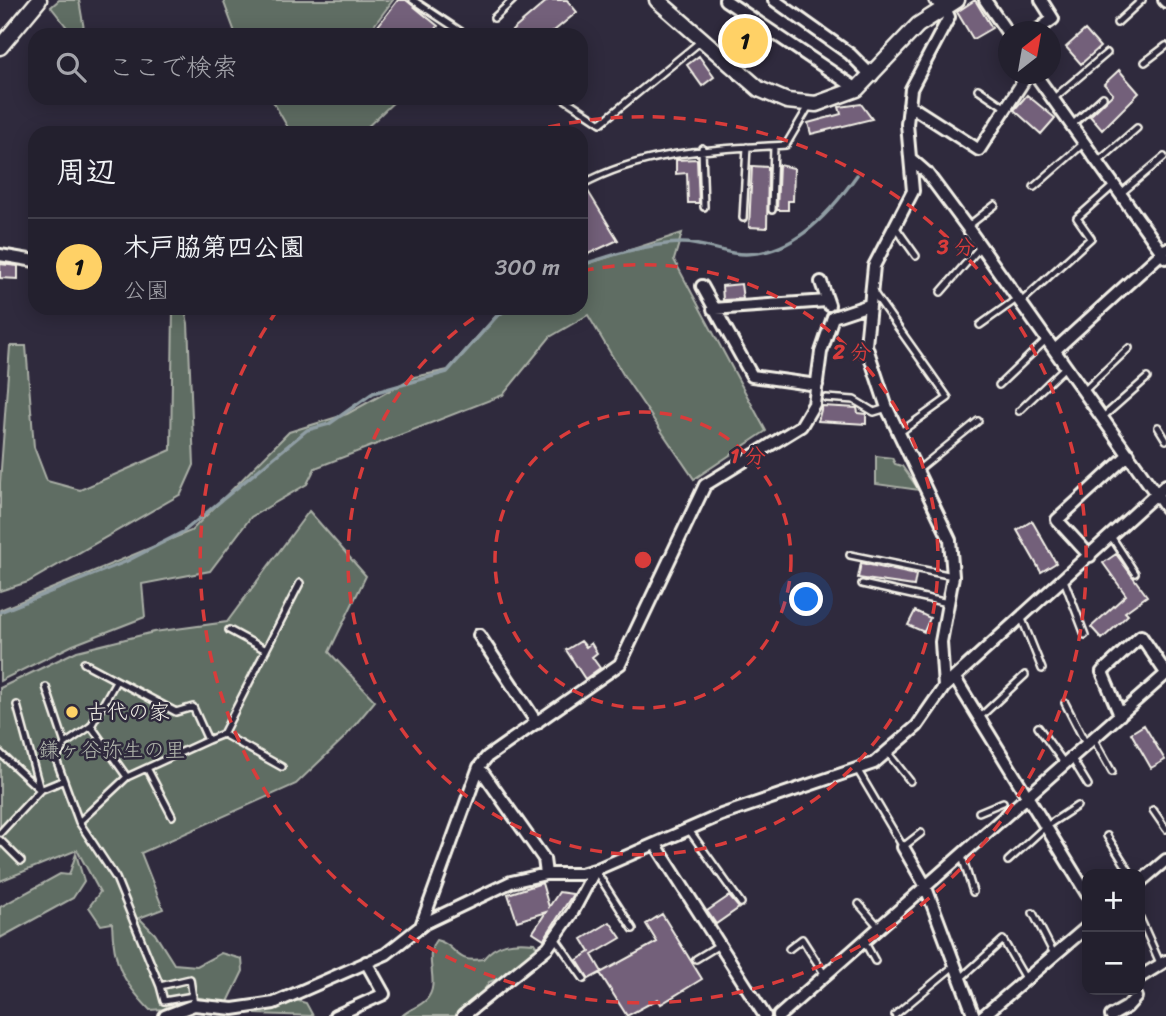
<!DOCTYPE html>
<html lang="ja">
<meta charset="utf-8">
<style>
:root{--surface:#23202e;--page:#2b2836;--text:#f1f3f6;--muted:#a3a3aa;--line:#403e4a;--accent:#ffd166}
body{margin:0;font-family:Sriracha,"Klee One",sans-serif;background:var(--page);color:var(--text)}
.controls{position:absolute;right:21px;bottom:21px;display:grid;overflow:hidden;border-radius:14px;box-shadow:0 4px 18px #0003}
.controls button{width:63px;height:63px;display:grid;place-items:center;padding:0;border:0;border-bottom:2px solid var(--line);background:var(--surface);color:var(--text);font:35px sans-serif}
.compass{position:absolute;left:998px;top:21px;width:63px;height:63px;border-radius:50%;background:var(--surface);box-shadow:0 4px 18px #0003;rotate:31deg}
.you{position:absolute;left:807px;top:600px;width:24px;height:24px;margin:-18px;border:5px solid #fff;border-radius:50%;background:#1a73e8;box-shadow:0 0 0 10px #1a73e833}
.badge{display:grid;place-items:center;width:46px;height:46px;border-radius:50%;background:var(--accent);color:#111;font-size:23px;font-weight:700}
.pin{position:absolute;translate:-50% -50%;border:4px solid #fff;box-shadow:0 2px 7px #0006}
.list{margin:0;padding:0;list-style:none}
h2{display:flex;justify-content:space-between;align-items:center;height:91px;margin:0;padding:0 28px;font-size:30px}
h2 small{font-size:23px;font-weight:400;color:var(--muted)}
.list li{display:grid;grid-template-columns:46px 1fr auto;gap:21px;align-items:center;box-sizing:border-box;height:98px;padding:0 28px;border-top:2px solid var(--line)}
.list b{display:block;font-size:26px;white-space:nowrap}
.list p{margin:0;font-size:23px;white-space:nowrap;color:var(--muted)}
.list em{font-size:23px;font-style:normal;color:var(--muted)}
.icon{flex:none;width:38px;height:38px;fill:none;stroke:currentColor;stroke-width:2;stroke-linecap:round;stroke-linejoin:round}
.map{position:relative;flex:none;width:1166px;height:1016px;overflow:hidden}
.search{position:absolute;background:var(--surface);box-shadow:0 4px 18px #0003;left:28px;top:28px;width:560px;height:77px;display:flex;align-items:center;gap:18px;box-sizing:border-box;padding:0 24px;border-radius:21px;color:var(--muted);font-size:26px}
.panel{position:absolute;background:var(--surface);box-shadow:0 4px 18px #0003;left:28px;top:126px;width:560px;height:189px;border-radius:21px}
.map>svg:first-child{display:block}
.green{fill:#5f6d63;stroke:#aaafa6;stroke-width:2}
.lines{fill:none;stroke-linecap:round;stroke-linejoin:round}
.stream{stroke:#909ea4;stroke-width:3.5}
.building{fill:#73607a;stroke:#f4f1e8;stroke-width:2}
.service-casing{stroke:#f4f1e8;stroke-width:10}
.minor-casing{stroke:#f4f1e8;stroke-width:16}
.tertiary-casing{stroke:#f4f1e8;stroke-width:19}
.service{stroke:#2f2a3d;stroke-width:5}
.minor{stroke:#2f2a3d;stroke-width:10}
.tertiary{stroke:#2f2a3d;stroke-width:14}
.ring{fill:none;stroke:#d93c3b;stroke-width:3.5;stroke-dasharray:12 9}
.poi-dot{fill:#ffd166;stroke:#2f2a3d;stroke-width:2.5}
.labels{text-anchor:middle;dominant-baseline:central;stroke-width:5;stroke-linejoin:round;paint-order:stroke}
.poi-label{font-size:21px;fill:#f4f1e8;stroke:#2f2a3d;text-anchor:start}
.park-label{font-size:21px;fill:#b1b6ac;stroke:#2f2a3d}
.centre{fill:#d93c3b;stroke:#2f2a3d;stroke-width:3.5}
.ring-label{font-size:21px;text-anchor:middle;font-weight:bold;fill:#d93c3b;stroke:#2f2a3d;stroke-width:5;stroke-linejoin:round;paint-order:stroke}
</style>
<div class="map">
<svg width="1166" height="1016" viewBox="0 0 1166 1016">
<rect width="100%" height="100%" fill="#2f2a3d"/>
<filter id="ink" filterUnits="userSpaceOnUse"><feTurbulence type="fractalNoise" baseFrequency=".0143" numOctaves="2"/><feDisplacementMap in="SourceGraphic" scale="14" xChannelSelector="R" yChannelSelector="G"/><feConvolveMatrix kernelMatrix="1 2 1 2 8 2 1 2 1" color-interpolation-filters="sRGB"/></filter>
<g filter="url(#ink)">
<path class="green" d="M59,0H79L85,35H73L51,7Z
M223,0H393L367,35H236Z
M751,24L762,31L737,60L727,51Z
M271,98H398L361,133H291Z
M682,233L674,260L766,431L694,479L624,376L588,315L550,337L503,395L315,468L307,484L251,517L210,571L142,584L145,617L73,645L0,681V610L191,531L289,432L347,414L414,377L448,370L496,316L507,308H581V266Z
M173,308H184L188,323L194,465L181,494L28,582L0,591V483L10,346H26L34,447L47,481L80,490L171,450Z
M876,456L892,458L895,464L902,466L919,490L876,484Z
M309,511L366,576L329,652L375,701L345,737L296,784L141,853L163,909L139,918L155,934L174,964L197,966L221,953L242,959L243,971L227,1004L187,995L163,1009L150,1010C122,981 113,963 112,923L101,925L89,907L100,892L77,850L0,881V688L77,651L154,632L227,622Z
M76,854L84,881L73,898L0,938V907L60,874L69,875Z
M436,940C458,945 453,964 483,959C497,942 513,941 534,943L539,950L505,976L489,982L483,992L457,1016H402C409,1009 419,1007 426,1000C442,984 422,958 436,940Z
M295,1000L306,1003L313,1016L255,1014Z"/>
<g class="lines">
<path class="stream" d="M581,265C612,255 647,244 680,243C697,242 716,250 733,253C788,261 828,216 857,175
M0,612L125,562L183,532L307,430L329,424L373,393L447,372L496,317L508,308"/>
</g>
<path class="building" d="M398,0H406L438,26L432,35H371Z
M548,0H567L577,12L549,35H507Z
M975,0L992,28L973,39L957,12Z
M1085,30L1100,47L1081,64L1066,47Z
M699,56L714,77L702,86L687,65Z
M1119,70L1139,93L1102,130L1090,116L1113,94L1104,84Z
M1027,95L1055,118L1041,134L1014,110Z
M861,104L872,119L811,134L808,123L841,114L839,107Z
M697,159L699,203H688L687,173L676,174V160Z
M779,165L794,168L793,201H788V210H777Z
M752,166L768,167L767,228L749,227Z
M586,188L618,240L586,255L581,247V190Z
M0,264L18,266V279L0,278Z
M741,284L743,299L723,300L722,286Z
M822,406L857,408L858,413L866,414V424L818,421Z
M1032,521L1056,563L1041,572L1017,530Z
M1116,554L1147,596L1125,612L1128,615L1102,639L1091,627L1126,595L1103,563Z
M861,563L916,575L914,586L858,578Z
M915,611L930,618L924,632L908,625Z
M581,641L586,647L591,643L597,653L592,657L600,668L585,679L566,650Z
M1144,725L1165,760L1151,768L1131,733Z
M542,883L549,907L559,892L573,894L544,939L533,932L546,912L517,921L508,894Z
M729,896L739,908L716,924L707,911Z
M662,914L702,979L661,1004L658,999L627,1016L600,973L657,942L646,924Z
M610,922L621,938L592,955L602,972L589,979L577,960L590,952L582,939Z"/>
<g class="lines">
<defs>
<path id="service" d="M413,0L466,35
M494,18L513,0
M1117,23L1142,0
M1145,62L1166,46
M978,89L1006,108
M563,98L601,123L701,41
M1053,99L1107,53
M1072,125L1103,97
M702,148L704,207
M1098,162L1137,128
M581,185C644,150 716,149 786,145L809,106
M1034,187L1084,143
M1120,194L1164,157
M772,210L774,146
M743,218L747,147
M967,227L995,205
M896,228L916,256
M873,292L948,398L899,433
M941,292L981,246
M1021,302L1091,238L1077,218L1114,185
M980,325L1018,298
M999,385L1047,339
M1084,391L1129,348
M826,398L854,400L874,412L887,408
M1019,411L1066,366
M1103,417L1147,378
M1158,427L1166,440
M918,470L978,421
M1111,536L1135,573
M850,555L953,576
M1064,580L1085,635
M862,584L948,603
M1022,619L1042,669
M229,630L266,650
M116,681L91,726L65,744L56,759L79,822L116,878L160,986L190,979L194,1005
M46,687L65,744
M1065,703L1086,744
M979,718L1025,675
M91,726L127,777
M1038,727L1064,763
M223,734L300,583
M1093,738L1112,772
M208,740L223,734L282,767
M0,753L40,790L17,705
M888,753L910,781
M1071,757L1088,785
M147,768L172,816
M857,769L903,847L921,833
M1153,810L1166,829
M979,812L1003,802
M79,822L127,777L208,740L193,707L176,712L84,663
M689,830L741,903
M0,833L40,790L62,781
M1107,836L1131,874
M0,840L21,861
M962,856L973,892
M1008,861L1045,827L1077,806
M595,870L633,929
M859,904L879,927
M1033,913L1055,956
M1140,918L1160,963
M555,938L584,979
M864,941L875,961
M789,949L802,939L825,975
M696,959L719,945
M960,979L1003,940L1026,980
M160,986L164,1001L193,996
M895,1015L955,965"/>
<path id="minor" d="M725,0L857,89
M774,0L850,54L872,76
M935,0L945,8L949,17L911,89L907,124L913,191L874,266L866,345L887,408L950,540L953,576L941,642L944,687
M985,0L1009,35
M1164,0L1166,2
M1035,32L1053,19L1041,0
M1035,74L1166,258
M909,105L979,150L1028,74
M911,159L927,173L967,227L1166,508
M0,255L35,261
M821,282L829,305
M702,286L752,376L817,385
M713,309L827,301
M1055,350L1166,249
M1090,556L1057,520L1129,454
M479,635L537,723
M956,680L1087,894
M1120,715L1102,672L1141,636L1166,673
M479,767L544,859L546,874
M656,845L765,1016
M903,847L925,885L974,1016
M1140,882L1166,860
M421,926L479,767L487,757L620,664L705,485L801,426L814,404L821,352L833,317L869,305
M1140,977L1166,961
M165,1016L194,1005L233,1009L274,1003L386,954L425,923L511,882L546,874H581L595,870L721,815L874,763L917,726L944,687L1166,485
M335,1016L384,994L366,962
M463,1016L548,947L572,913L595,870
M779,1016L1166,674
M983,1016L1087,927
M1111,1016L1127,1007L1136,997"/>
<path id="tertiary" d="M657,0L759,89L787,101L816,104L857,89L918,25L957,0
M0,47L39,0"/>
</defs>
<use href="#service" class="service-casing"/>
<use href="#minor" class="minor-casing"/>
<use href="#tertiary" class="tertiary-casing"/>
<use href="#service" class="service"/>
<use href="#minor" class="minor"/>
<use href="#tertiary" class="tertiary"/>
</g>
</g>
<g class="ring">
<circle cx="643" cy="560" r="148"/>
<path d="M582 271A295 295 0 1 1 489 308"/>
<path d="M528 132A443 443 0 1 1 278 309"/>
</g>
<circle class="poi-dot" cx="72" cy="712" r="7"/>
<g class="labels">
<g class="poi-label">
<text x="86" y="712">古代の家</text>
</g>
<g class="park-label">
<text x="112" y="750">鎌ヶ谷弥生の里</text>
</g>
</g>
<circle cx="643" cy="560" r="10" class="centre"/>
<g class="ring-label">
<text x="956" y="254">3 分</text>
<text x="852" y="359">2 分</text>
<text x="748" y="463">1 分</text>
</g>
</svg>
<div class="controls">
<button>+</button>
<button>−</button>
</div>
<svg class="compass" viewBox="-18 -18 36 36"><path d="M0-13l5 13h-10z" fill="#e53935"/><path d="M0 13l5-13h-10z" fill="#a3a3aa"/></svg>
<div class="you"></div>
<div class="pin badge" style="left:745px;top:41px">1</div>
<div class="search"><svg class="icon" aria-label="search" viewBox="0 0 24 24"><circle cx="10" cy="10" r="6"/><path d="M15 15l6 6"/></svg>ここで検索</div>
<section class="panel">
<h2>周辺<small></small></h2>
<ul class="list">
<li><span class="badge">1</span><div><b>木戸脇第四公園</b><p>公園</p></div><em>300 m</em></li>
</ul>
</section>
</div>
